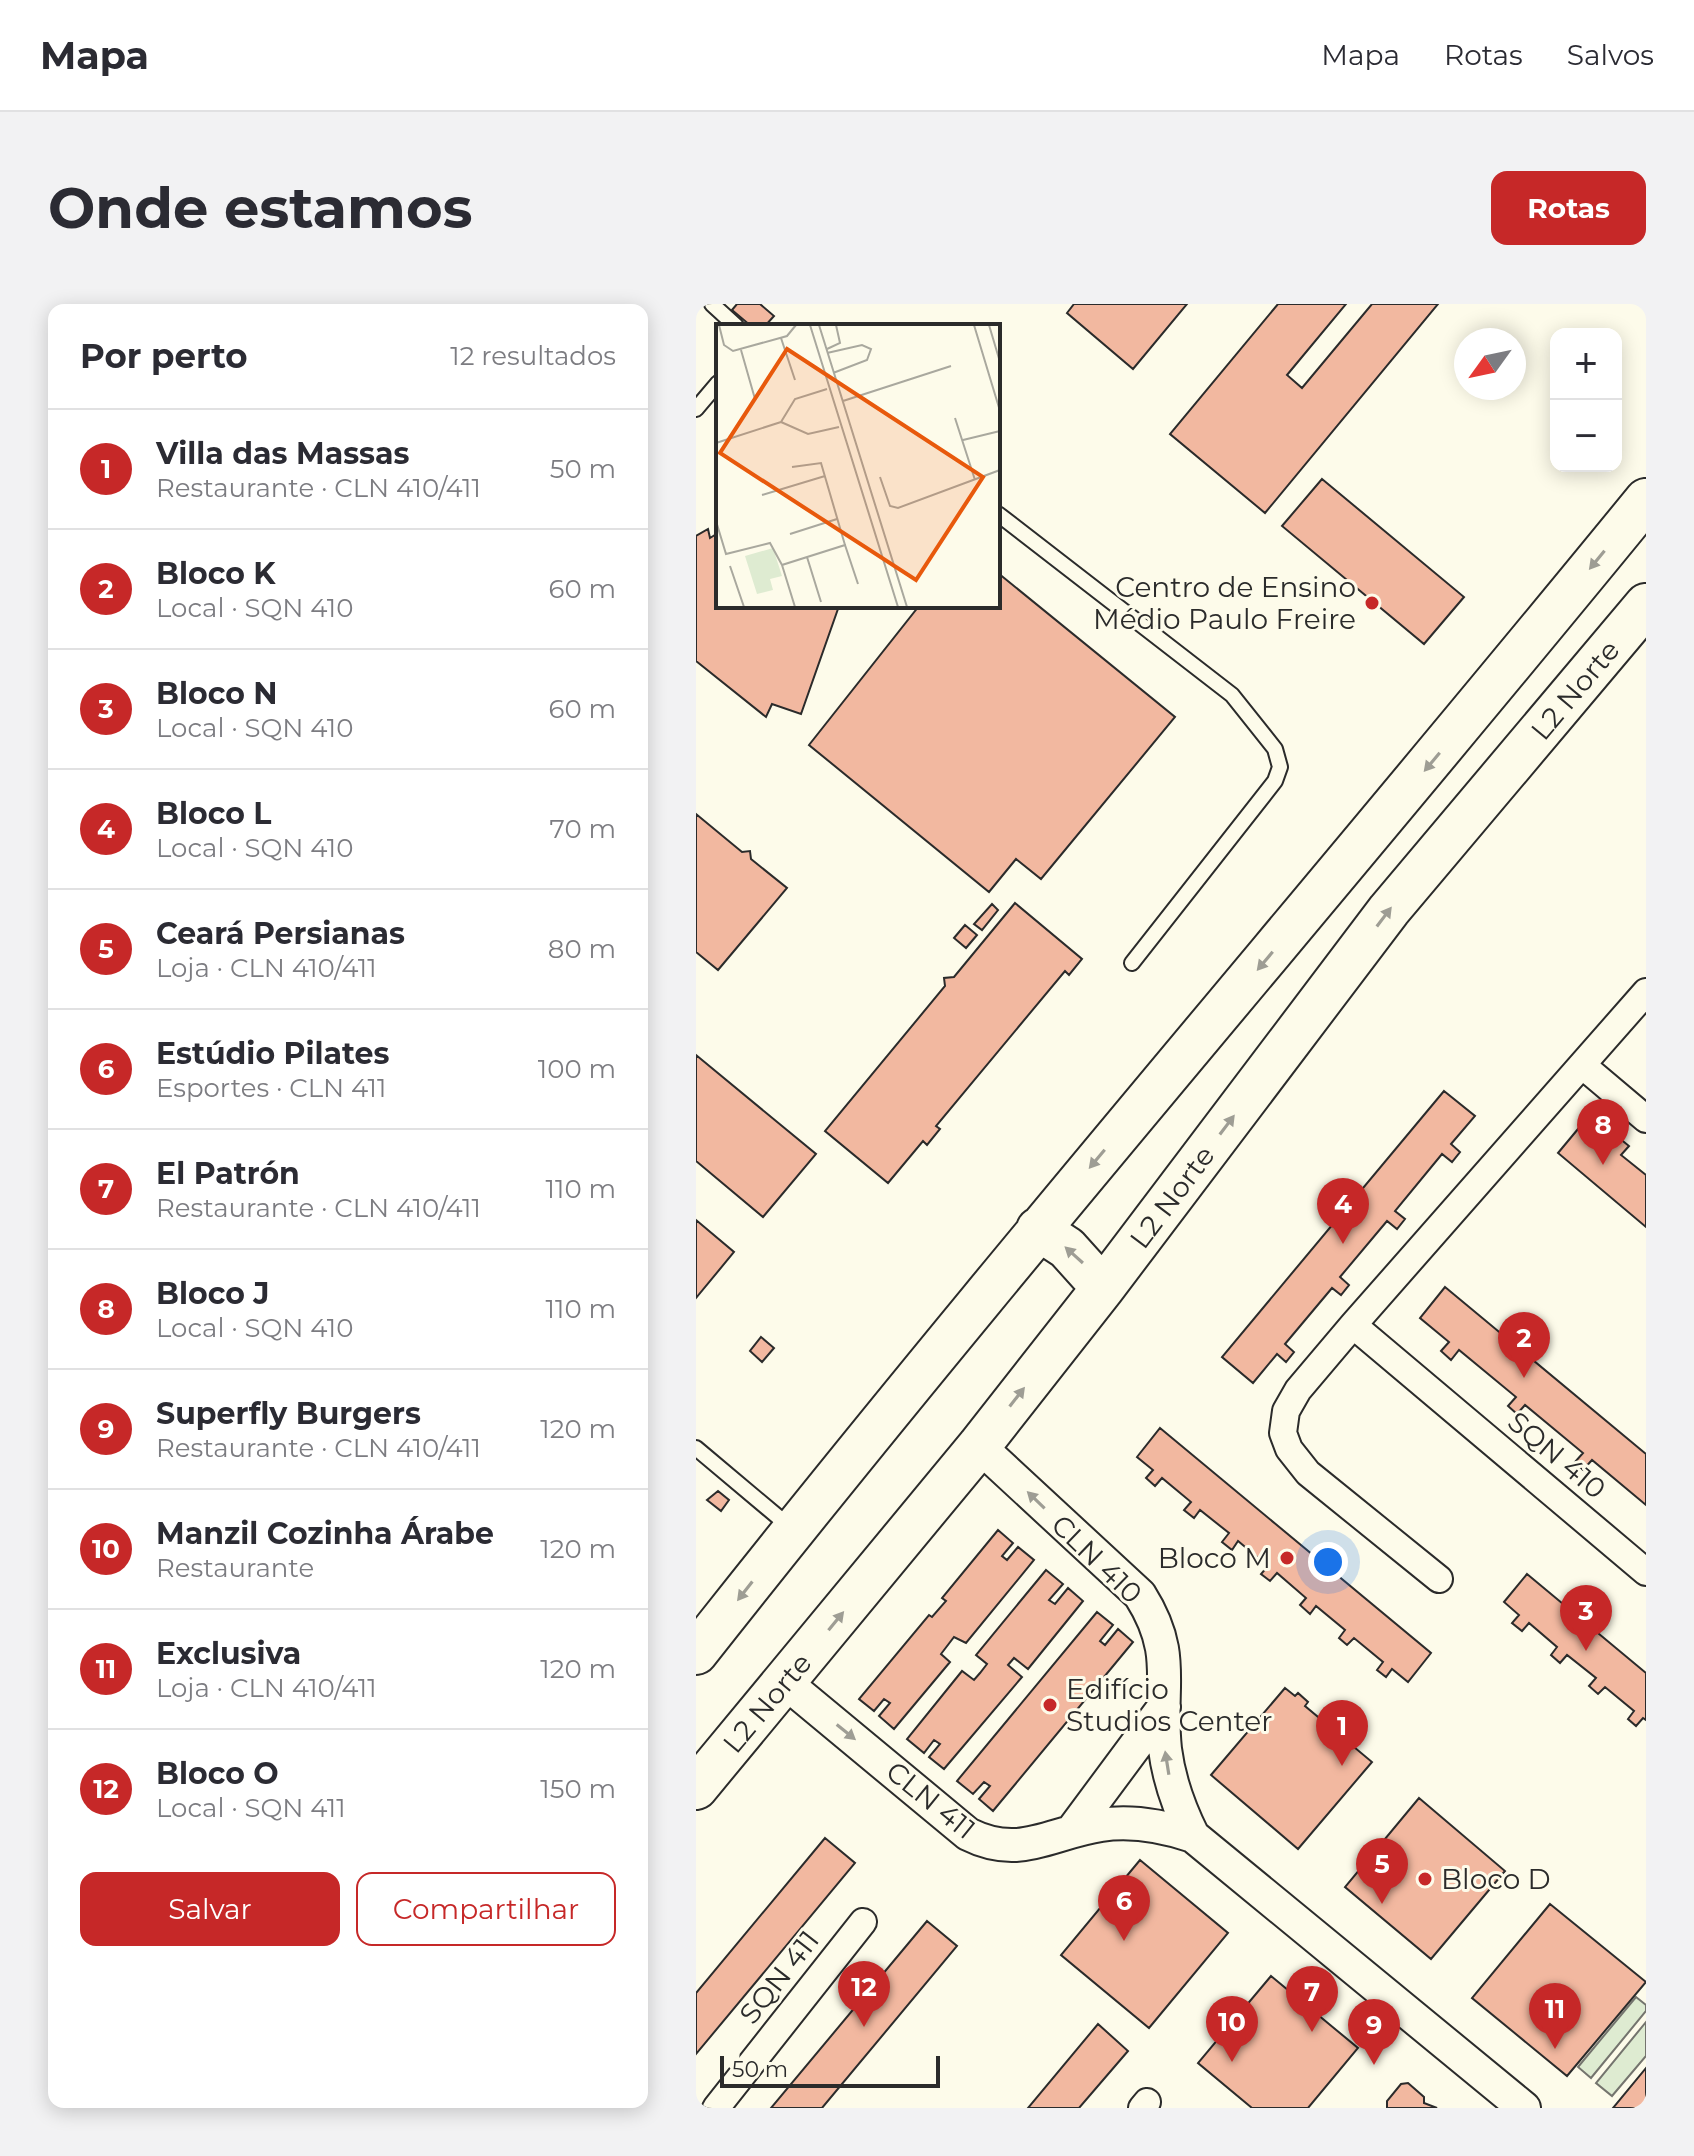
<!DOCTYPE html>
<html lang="pt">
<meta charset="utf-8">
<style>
:root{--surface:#fff;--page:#f2f2f3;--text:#2b2b33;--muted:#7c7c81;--line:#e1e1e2;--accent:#c62828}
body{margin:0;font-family:Montserrat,sans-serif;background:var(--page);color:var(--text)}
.controls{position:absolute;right:24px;top:24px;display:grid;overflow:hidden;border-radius:16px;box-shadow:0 4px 20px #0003}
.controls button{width:72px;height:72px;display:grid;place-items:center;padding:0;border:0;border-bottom:2px solid var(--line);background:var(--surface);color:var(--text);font:40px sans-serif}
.compass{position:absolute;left:758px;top:24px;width:72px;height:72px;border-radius:50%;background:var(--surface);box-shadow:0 4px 20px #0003;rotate:237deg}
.scale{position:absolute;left:24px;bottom:20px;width:220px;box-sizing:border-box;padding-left:8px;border:4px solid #2b2b2b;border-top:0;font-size:22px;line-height:28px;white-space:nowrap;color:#2b2b2b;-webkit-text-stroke:6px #fdfbea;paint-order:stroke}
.you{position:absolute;left:632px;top:1258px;width:28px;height:28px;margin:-20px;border:6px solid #fff;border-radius:50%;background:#1a73e8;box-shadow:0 0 0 12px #1a73e833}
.badge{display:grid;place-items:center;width:52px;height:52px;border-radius:50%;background:var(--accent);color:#fff;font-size:26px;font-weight:700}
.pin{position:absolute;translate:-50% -66px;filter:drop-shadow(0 2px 4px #0008)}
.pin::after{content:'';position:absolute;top:42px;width:28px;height:24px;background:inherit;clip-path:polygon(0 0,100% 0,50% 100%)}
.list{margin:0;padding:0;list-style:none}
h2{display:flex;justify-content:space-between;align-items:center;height:104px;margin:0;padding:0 32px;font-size:34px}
h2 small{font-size:26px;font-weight:400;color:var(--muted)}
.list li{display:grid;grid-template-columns:52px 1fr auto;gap:24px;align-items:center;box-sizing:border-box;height:120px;padding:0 32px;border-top:2px solid var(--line)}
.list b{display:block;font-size:30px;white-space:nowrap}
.list p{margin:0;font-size:26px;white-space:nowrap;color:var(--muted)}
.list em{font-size:26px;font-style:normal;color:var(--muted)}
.actions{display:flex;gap:16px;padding:24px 32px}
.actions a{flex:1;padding:18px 0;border:2px solid var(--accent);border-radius:16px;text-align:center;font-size:28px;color:var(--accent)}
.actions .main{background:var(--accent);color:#fff}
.map{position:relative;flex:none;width:950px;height:1804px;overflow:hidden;border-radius:16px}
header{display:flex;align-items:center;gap:48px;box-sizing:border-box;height:112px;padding:0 40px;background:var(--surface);border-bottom:2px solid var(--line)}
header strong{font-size:38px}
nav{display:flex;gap:44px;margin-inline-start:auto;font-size:28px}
.intro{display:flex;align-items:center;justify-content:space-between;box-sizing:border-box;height:192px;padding:0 48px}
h1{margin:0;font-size:56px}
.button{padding:20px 36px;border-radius:16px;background:var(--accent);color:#fff;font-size:28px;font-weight:700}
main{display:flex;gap:48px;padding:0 48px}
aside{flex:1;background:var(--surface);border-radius:16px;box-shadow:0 4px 20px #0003}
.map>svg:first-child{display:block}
.green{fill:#deebd1;stroke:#74746e;stroke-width:2}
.building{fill:#f2b8a0;stroke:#2b2b2b;stroke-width:2}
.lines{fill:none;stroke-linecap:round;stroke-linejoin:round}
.service-casing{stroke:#2b2b2b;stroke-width:18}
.minor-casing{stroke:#2b2b2b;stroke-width:30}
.tertiary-casing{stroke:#2b2b2b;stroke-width:36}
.primary-casing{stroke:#2b2b2b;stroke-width:46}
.service{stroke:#fdfbea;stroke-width:14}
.minor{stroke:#fdfbea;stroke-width:26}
.tertiary{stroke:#fdfbea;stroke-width:32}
.primary{stroke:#fdfbea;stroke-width:42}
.oneway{fill:#9e9d94}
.poi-dot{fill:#c62828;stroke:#fdfbea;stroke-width:3}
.labels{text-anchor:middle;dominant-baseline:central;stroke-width:6;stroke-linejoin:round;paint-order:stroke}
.poi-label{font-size:28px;fill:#2b2b2b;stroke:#fdfbea;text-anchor:end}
.street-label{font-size:28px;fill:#2b2b2b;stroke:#fdfbea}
.inset-road{fill:none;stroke:#a9a89e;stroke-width:2}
.view{fill:#e8590c;fill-opacity:0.15;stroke:#e8590c;stroke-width:4}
.inset-edge{fill:none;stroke:#2b2b2b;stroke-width:4}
</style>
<header>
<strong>Mapa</strong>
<nav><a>Mapa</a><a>Rotas</a><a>Salvos</a></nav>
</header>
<div class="intro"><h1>Onde estamos</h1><a class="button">Rotas</a></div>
<main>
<aside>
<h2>Por perto<small>12 resultados</small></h2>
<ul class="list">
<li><span class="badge">1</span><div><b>Villa das Massas</b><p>Restaurante · CLN 410/411</p></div><em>50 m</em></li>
<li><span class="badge">2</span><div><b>Bloco K</b><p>Local · SQN 410</p></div><em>60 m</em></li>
<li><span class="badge">3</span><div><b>Bloco N</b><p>Local · SQN 410</p></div><em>60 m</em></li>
<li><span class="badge">4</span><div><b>Bloco L</b><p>Local · SQN 410</p></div><em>70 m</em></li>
<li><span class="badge">5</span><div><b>Ceará Persianas</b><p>Loja · CLN 410/411</p></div><em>80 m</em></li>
<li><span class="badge">6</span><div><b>Estúdio Pilates</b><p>Esportes · CLN 411</p></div><em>100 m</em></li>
<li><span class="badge">7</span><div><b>El Patrón</b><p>Restaurante · CLN 410/411</p></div><em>110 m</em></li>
<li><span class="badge">8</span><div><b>Bloco J</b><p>Local · SQN 410</p></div><em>110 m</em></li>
<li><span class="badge">9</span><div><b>Superfly Burgers</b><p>Restaurante · CLN 410/411</p></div><em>120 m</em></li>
<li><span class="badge">10</span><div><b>Manzil Cozinha Árabe</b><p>Restaurante</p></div><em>120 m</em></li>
<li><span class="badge">11</span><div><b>Exclusiva</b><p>Loja · CLN 410/411</p></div><em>120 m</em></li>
<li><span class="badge">12</span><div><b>Bloco O</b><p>Local · SQN 411</p></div><em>150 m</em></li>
</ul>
<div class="actions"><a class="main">Salvar</a><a>Compartilhar</a></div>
</aside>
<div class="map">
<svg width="950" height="1804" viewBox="0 0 950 1804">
<rect width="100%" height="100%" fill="#fdfbea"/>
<path class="green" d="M940,1693L950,1701V1707L895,1774L882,1763Z
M950,1718V1752L916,1792L900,1779Z"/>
<path class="building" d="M41,0H64L78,12L69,22H55L36,6Z
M378,0H491L437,65L371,9Z
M582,0H650L591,71L606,84L676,0H742L569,209L474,130Z
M626,175L768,293L728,340L586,222Z
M12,225L14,234L22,229V302H143L105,410L76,400L70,413L0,357V232Z
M302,269L479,413L345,575L320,555L293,588L113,441L223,302H302Z
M0,510L46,548L54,547L55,555L91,584L22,666L0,648Z
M319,599L386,655L373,671L369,667L240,822L244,825L231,841L227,837L192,879L129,827L249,682L248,674L258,673Z
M296,600L302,606L286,626L278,620Z
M269,621L281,631L270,644L258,634Z
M0,751L120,850L67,913L0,857Z
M748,787L779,812L755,840L764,848L756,858L746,850L699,907L709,915L701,925L691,917L644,973L653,981L645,991L636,984L589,1040L598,1048L590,1058L581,1050L557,1079L526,1053Z
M887,819L916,842L923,834L933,842L925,851L950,871V923L862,849Z
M0,916L38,948L0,994Z
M749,983L950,1150V1201L896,1156L887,1166L878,1159L887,1149L829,1101L821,1110L812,1102L820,1093L763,1046L755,1056L745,1047L753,1038L724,1014Z
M65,1033L78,1044L66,1058L54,1047Z
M464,1124L735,1349L712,1378L696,1365L690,1373L681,1366L687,1358L658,1334L651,1341L643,1334L649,1326L620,1302L614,1310L604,1301L610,1294L581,1269L574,1277L565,1270L572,1262L542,1237L536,1246L526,1238L533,1229L504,1206L498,1214L488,1206L495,1198L466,1174L459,1182L450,1174L457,1166L441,1153Z
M22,1187L33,1196L25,1207L11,1196Z
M302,1226L317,1239L306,1252L311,1256L322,1243L338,1256L270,1339L258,1333L245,1350L254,1358L198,1425L183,1412L194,1399L188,1395L178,1407L163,1395L233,1311L236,1313L250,1297L246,1294Z
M350,1266L367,1280L353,1296L359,1300L372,1284L387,1297L332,1365L318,1354L312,1361L326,1373L248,1465L233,1453L244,1440L238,1436L228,1449L211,1435L266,1367L278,1376L284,1369L291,1360L280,1351Z
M831,1270L950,1369V1416L947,1414L940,1422L932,1415L938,1407L909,1383L902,1390L893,1382L900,1374L871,1351L864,1359L855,1351L861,1343L833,1319L826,1327L816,1319L823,1311L808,1298Z
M401,1308L417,1321L404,1337L409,1341L422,1325L437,1338L297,1507L283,1495L294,1482L288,1478L277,1490L261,1477Z
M589,1384L599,1392L602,1389L612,1398L609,1402L676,1458L602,1545L515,1471Z
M723,1494L809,1567L735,1655L649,1583Z
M129,1534L159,1559L0,1750V1689Z
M444,1556L532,1629L453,1724L365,1651Z
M854,1600L950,1678L871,1772L776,1694Z
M231,1617L261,1642L126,1804H75Z
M575,1672L662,1744L612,1804H556L502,1759Z
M402,1720L432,1747L383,1804H332Z
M950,1764V1804H917Z
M712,1779L728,1793V1799L741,1804H691V1797L705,1780Z"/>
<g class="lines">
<defs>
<path id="service" d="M16,0L40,22
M0,105L22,79
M302,210L536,391L579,445L584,463L579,477L436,659
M0,1144L94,1223"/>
<path id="minor" d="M886,761L950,815
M657,1021L950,1268
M743,1275L612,1169L593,1145L587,1129L590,1107L602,1086L657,1021L950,688
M20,1804L167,1618
M446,1804L451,1798"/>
<path id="tertiary" d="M283,1142L444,1291C482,1351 462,1381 469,1445C473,1477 483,1504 497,1532
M90,1379L272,1530C324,1556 353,1529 405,1521C437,1516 467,1522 497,1532L828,1804
M376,1527L468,1403"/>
<path id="primary" d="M342,925L371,944L407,984
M0,1349C308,958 635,582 950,196
M0,1484L283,1142L407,984L693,606L950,301"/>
</defs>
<use href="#service" class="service-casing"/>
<use href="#minor" class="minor-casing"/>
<use href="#tertiary" class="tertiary-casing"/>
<use href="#primary" class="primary-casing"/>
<use href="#service" class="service"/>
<use href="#minor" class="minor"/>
<use href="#tertiary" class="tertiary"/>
<use href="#primary" class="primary"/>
</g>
<defs><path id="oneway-solid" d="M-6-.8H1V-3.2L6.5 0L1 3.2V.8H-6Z" transform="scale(2)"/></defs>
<g class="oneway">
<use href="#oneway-solid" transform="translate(901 256) rotate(129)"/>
<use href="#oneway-solid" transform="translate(736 458) rotate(130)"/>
<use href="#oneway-solid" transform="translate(688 613) rotate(-53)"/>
<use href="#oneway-solid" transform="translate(569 657) rotate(130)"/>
<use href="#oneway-solid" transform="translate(531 821) rotate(-53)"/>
<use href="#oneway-solid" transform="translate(401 855) rotate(130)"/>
<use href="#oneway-solid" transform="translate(378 951) rotate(-138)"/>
<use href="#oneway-solid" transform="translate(321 1093) rotate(-52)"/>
<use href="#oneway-solid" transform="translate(340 1196) rotate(-136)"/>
<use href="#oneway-solid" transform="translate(49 1287) rotate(128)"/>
<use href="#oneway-solid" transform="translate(140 1317) rotate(-51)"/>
<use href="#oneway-solid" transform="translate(150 1428) rotate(39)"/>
<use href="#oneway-solid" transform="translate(471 1459) rotate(-99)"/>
</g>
<g class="poi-dot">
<circle cx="676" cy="299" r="8"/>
<circle cx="591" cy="1254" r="8"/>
<circle cx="354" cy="1401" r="8"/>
<circle cx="729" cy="1575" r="8"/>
</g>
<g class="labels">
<g class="poi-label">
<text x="660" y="283">Centro de Ensino<tspan x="660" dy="32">Médio Paulo Freire</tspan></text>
<text x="575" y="1254">Bloco M</text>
<text x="370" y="1385" text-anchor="start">Edifício<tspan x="370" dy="32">Studios Center</tspan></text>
<text x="745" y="1575" text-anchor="start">Bloco D</text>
</g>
<g class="street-label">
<text transform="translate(879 386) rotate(-50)">L2 Norte</text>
<text transform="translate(476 893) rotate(-53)">L2 Norte</text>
<text transform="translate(861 1151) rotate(40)">SQN 410</text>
<text transform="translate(401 1255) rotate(44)">CLN 410</text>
<text transform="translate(71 1399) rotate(-50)">L2 Norte</text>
<text transform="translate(235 1496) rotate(39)">CLN 411</text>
<text transform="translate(83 1673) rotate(-52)">SQN 411</text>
</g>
</g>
<g transform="translate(20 20)">
<rect width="284" height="284" fill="#fdfbea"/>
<path d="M57,224L66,252L54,255L57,266L41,270L29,232Z" fill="#deebd1"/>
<path class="inset-road" d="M3,1L8,21L17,27L71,12L80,1M94,1L182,283M103,1L191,283M258,1L284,87M273,1L284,38M65,14L79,56M111,25L124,19L120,1M25,26L39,75M111,29L146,21L155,25L151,36L117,49M127,77L235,42M239,94L259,156M65,98L92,110L123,103M65,98L79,75L111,65M247,116L284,107M0,119L65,98M76,143L105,139L129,221L66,241L79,283M164,153L174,182L182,184L284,146M46,171L109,152M0,197L10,230L54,219L66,241M74,210L121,195M129,221L142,260M91,233L105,278M14,242L28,283"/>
<path class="view" d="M71,25L267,153L200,256L4,129Z"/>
<rect width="284" height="284" class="inset-edge"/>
</g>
</svg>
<div class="controls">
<button>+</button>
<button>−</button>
</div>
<svg class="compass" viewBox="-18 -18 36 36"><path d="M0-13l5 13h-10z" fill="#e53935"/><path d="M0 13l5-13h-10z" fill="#7c7c81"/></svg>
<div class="scale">50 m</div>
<div class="you"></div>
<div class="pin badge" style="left:646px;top:1462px">1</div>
<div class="pin badge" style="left:828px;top:1074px">2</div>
<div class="pin badge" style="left:890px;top:1347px">3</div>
<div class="pin badge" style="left:647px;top:940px">4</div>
<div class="pin badge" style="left:686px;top:1600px">5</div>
<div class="pin badge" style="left:428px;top:1637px">6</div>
<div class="pin badge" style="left:616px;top:1728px">7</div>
<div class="pin badge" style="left:907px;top:861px">8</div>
<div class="pin badge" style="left:678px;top:1761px">9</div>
<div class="pin badge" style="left:536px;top:1758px">10</div>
<div class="pin badge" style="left:859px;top:1745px">11</div>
<div class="pin badge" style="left:168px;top:1723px">12</div>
</div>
</main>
